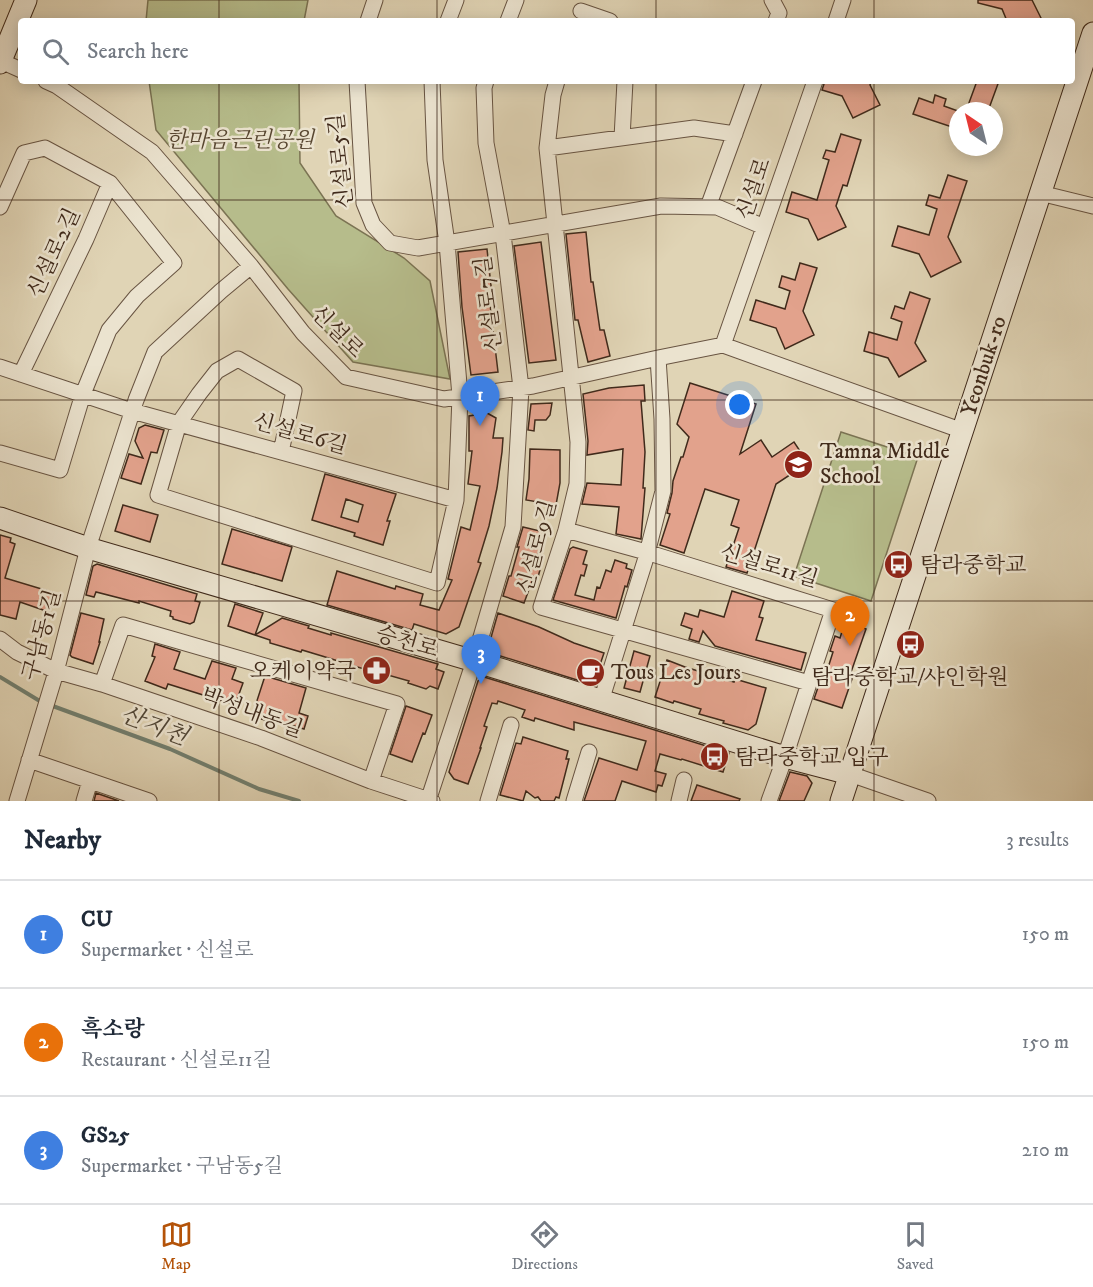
<!DOCTYPE html>
<meta charset="utf-8">
<style>
:root{--surface:#fff;--page:#f6f6f7;--text:#1f2937;--muted:#747a83;--line:#e0e1e3;--accent:#b45309}
body{margin:0;font-family:"IM FELL DW Pica","Noto Serif KR",serif;background:var(--page);color:var(--text)}
.compass{position:absolute;left:949px;top:102px;width:54px;height:54px;border-radius:50%;background:var(--surface);box-shadow:0 3px 15px #0003;rotate:325deg}
.you{position:absolute;left:740px;top:405px;width:21px;height:21px;margin:-15px;border:4px solid #fff;border-radius:50%;background:#1a73e8;box-shadow:0 0 0 9px #1a73e833}
.badge{display:grid;place-items:center;width:39px;height:39px;border-radius:50%;background:var(--accent);color:#fff;font-size:20px;font-weight:700}
.pin{position:absolute;translate:-50% -50px;filter:drop-shadow(0 2px 3px #0008)}
.pin::after{content:'';position:absolute;top:32px;width:21px;height:18px;background:inherit;clip-path:polygon(0 0,100% 0,50% 100%)}
.list{margin:0;padding:0;list-style:none}
h2{display:flex;justify-content:space-between;align-items:center;height:78px;margin:0;padding:0 24px;font-size:26px}
h2 small{font-size:20px;font-weight:400;color:var(--muted)}
.list li{display:grid;grid-template-columns:39px 1fr auto;gap:18px;align-items:center;box-sizing:border-box;height:108px;padding:0 24px;border-top:2px solid var(--line)}
.list b{display:block;font-size:22px;white-space:nowrap}
.list p{margin:0;font-size:20px;white-space:nowrap;color:var(--muted)}
.list em{font-size:20px;font-style:normal;color:var(--muted)}
.icon{flex:none;width:33px;height:33px;fill:none;stroke:currentColor;stroke-width:2;stroke-linecap:round;stroke-linejoin:round}
.map{position:relative;flex:none;width:1093px;height:801px;overflow:hidden}
.search{position:absolute;background:var(--surface);box-shadow:0 3px 15px #0003;left:18px;right:18px;top:18px;height:66px;display:flex;align-items:center;gap:15px;box-sizing:border-box;padding:0 21px;border-radius:6px;color:var(--muted);font-size:22px}
.sheet{height:402px;background:var(--surface)}
nav{display:flex;justify-content:space-around;align-items:center;box-sizing:border-box;height:84px;border-top:2px solid var(--line);background:var(--surface);font-size:16px;color:var(--muted)}
nav a{display:grid;justify-items:center;gap:3px}
nav .on{color:var(--accent)}
.map>svg:first-child{display:block}
.green{fill:#b6bc8b;stroke:#7b7353;stroke-width:1.5}
.lines{fill:none;stroke-linecap:round;stroke-linejoin:round}
.stream{stroke:#738070;stroke-width:4}
.building{fill:#e2a28c;stroke:#402a1b;stroke-width:1.5;fill-rule:evenodd}
.minor-casing{stroke:#685442;stroke-width:17}
.secondary-casing{stroke:#402a1b;stroke-width:23}
.minor{stroke:#ebe3cf;stroke-width:15}
.secondary{stroke:#ebe3cf;stroke-width:21}
.grid{fill:none;stroke:#402a1b;stroke-width:1.5;stroke-opacity:0.55}
.labels{text-anchor:middle;dominant-baseline:central;stroke-width:5;stroke-linejoin:round;paint-order:stroke}
.park-label{font-size:22px;font-style:italic;fill:#584731;stroke:#ebe3cf}
.street-label{font-size:22px;fill:#402a1b;stroke:#ebe3cf}
.poi-label{font-size:22px;fill:#402a1b;stroke:#ebe3cf;text-anchor:start}
.water-label{font-size:24px;font-style:italic;fill:#514737;stroke:#ebe3cf}
</style>
<div class="map">
<svg width="1093" height="801" viewBox="0 0 1093 801">
<rect width="100%" height="100%" fill="#e0d4b5"/>
<filter id="stains"><feTurbulence type="fractalNoise" baseFrequency=".00333" numOctaves="4"/><feColorMatrix values="0 0 0 0 .2 0 0 0 0 .09 0 0 0 0 .02 0 0 0 .5 -.17"/></filter>
<radialGradient id="worn" r=".72"><stop offset=".6" stop-color="#630" stop-opacity="0"/><stop offset="1" stop-color="#630" stop-opacity=".3"/></radialGradient>
<path class="green" d="M148,0H308L304,21H146Z
M149,81H299L300,163L336,216L404,258L430,281L450,379L353,362L288,289L156,130Z
M841,432L918,457L871,601L794,576Z"/>
<g class="lines">
<path class="stream" d="M0,677L43,703
M50,705L170,749L259,789L299,801"/>
</g>
<path class="building" d="M978,0H1032L1041,18L1034,21H1007L1002,9L978,3Z
M825,81H871L870,85L880,105L853,118L842,96L822,90Z
M977,81H999L988,111H966Z
M935,95L946,99L944,106L958,111V129L913,114L919,98L933,103Z
M841,134L861,140L847,186L843,185L836,206L846,227L818,240L808,219L786,212L792,192L817,200L829,160L823,158L826,150L835,152Z
M948,175L967,181L948,237L961,262L931,277L919,254L892,246L898,226L929,235L937,209L926,205L929,195L940,198Z
M586,232L591,282H593L600,330H604L610,356L588,362L578,320H575L566,234Z
M541,242L556,360L529,363L514,246Z
M487,249L493,304H490L498,372L471,375L462,307L458,252Z
M800,263L817,268L803,311L814,335L785,349L776,328L750,320L756,300L785,309L790,291L779,287L782,276L795,280Z
M910,292L930,299L915,343L926,361L899,377L888,358L864,351L869,332L897,340L902,322L891,318L895,306L904,309Z
M690,383L756,404L740,454L761,440L772,457L794,442L808,463L776,484L747,573L726,567L739,528L731,525L739,500L705,489L684,553L660,545L670,514L667,513L672,493L673,481L681,457H683L689,437L677,424Z
M644,385L645,401H641L645,452L643,488H645L641,539L616,534L619,507L582,504L587,483L621,485L623,449L587,455L588,441L583,394L609,388Z
M552,403L550,415L546,420H535L534,431L528,430L531,404Z
M487,413L496,418L493,438H503L502,452L497,488L489,526L478,562L481,563L459,627L446,634L414,624L412,630L327,605L337,571L395,589L396,586L423,594L420,605L439,610L452,580L448,579L461,527L470,530L480,486L468,484L472,451H469V416Z
M145,425L164,430L157,453L151,452L141,484L121,478L129,454L143,458L135,441L139,428Z
M530,449L560,450V483L556,505L526,500L529,479Z
M325,474L396,494L387,521H390L383,545L354,536L355,533L312,520ZM346,499L363,505L358,522L341,517Z
M123,505L158,515L150,542L115,531Z
M523,527L544,532L537,558L543,559L538,577L534,576L524,603L503,596L509,576H511L519,547H517Z
M232,529L292,547L282,581L222,564Z
M0,535L11,538L10,542L15,544L5,578L55,593L49,612L20,602L16,619L0,615Z
M573,547L587,551L583,564L587,565L584,576L581,575L575,595L594,600L597,587L600,588L606,570L611,572L615,560L627,564L626,568L632,570L627,587L625,586L616,618L553,600L570,549Z
M97,564L197,594L195,601L200,602L194,622L190,624L173,619V617L170,616L171,611L139,601V603L96,592L94,597L86,595L93,566Z
M732,591L764,601L759,617L763,618L756,640L806,653L801,670L715,646L703,631L699,642L689,639L692,629L681,625L685,613L698,617L700,610L724,617Z
M235,604L263,613L255,635L228,626Z
M81,613L104,619L99,642H100L93,664L72,657L70,655Z
M498,613L539,627L574,643L604,653L593,685L491,653L488,648Z
M282,618L309,626L308,628L331,635V633L438,664L436,669L444,672L438,689L430,686L426,689L408,683L409,681L381,673L380,674L322,656L302,650L301,652L270,643V640L255,635Z
M845,622L866,629L849,678L852,679L842,708L814,699L824,670L827,671L833,652L830,651L835,636L840,638Z
M155,644L180,652L174,669L205,679L212,661L236,668L232,679L243,683L235,705L168,684L166,689L145,681L155,657L152,656Z
M634,651L650,656L640,692L624,688Z
M667,660L685,667L734,682L735,679L766,688L756,724L748,730L723,723L724,721L699,714L701,709L674,701L673,703L655,697Z
M265,676L306,688L299,713L308,716L304,729L269,718L268,721L252,716Z
M484,677L729,753L723,772L682,759L681,760L660,754L655,771L666,774L662,786L658,785L656,792L622,781L615,801H584L599,758L637,770L646,741L574,722V730L535,718L534,721L522,717L525,710L498,701L497,704L492,703L484,726L487,727L480,748H481L468,784L454,779L449,772L478,681Z
M406,706L432,715L425,734L423,733L412,762L390,754Z
M523,737L568,751L566,759H569L559,798L556,797L554,801H541L538,797L535,798L526,791L523,801L500,795L516,743L521,744Z
M790,772L807,776L812,783L804,801H779Z
M697,785L740,799L739,801H691Z
M96,793L119,801H94Z"/>
<g class="lines">
<defs>
<path id="minor" d="M772,0L779,13L776,21
M581,11L610,21
M368,21L375,0
M448,21L456,0
M508,21L516,0
M836,21L843,0
M1,61L21,70
M46,81L57,86L152,152L251,266L303,333L346,377L444,399L533,386L658,358L723,345L963,431
M357,81L364,203L373,225L390,243L418,248L661,206L717,207L764,227
M557,81L553,95L547,148L578,442L577,484L566,530L541,607L809,683
M622,138L625,81
M547,148L694,128L735,134
M1040,193L1093,206
M0,207L24,153L45,148L110,183L174,263L137,296L109,330L83,394L60,470L0,453
M708,207L754,81
M723,345L815,81
M0,367L132,411L456,500
M21,374L86,239L110,183
M281,452L294,391L238,359L217,371L199,394L179,423L158,495L437,583L456,500L460,396L447,243L435,160L432,81
M566,530L646,552L833,610L785,757L769,801
M0,639L17,652L56,671L102,684L261,738L371,781L432,801
M102,684L123,625L397,704L371,781
M601,701L645,561L663,491L662,419L658,358
M29,760L149,801
M850,774L928,801
M17,801L56,672L88,548L136,400L155,352L221,291L251,266
M84,801L90,781
M428,801L474,661L513,527L521,388L503,234L486,143L484,88L486,81
M488,801L511,725
M574,801L589,752
M679,801L684,780"/>
<path id="secondary" d="M0,63L26,0
M0,518L88,548L474,661L785,757L850,774
M841,801L1093,33"/>
</defs>
<use href="#minor" class="minor-casing"/>
<use href="#secondary" class="secondary-casing"/>
<use href="#minor" class="minor"/>
<use href="#secondary" class="secondary"/>
</g>
<path class="grid" d="M219,0V21M437,0V21M656,0V21M874,0V21M219,81V801M437,81V801M656,81V801M874,81V801M0,200H1093M0,400H1093M0,601H1093"/>
<defs>
<symbol id="school-disc" viewBox="-11 -11 22 22"><circle r="9.5" fill="#8f2418" stroke="#ebe3cf"/><path d="M0-5L7-2L0 1L-7-2ZM-4 1L0 2.5L4 1V4Q0 6-4 4Z" fill="#fff"/></symbol>
<symbol id="bus-disc" viewBox="-11 -11 22 22"><circle r="9.5" fill="#8f2418" stroke="#ebe3cf"/><path d="M-5-6H5V4H4V6H2V4H-2V6H-4V4H-5ZM-3.5-4V0h7V-4ZM-3.5 1.2v1.5H-2V1.2ZM2 1.2v1.5H3.5V1.2Z" fill="#fff"/></symbol>
<symbol id="pharmacy-disc" viewBox="-11 -11 22 22"><circle r="9.5" fill="#8f2418" stroke="#ebe3cf"/><path d="M-2-6h4v4h4v4h-4v4h-4v-4h-4v-4h4Z" fill="#fff"/></symbol>
<symbol id="cafe-disc" viewBox="-11 -11 22 22"><circle r="9.5" fill="#8f2418" stroke="#ebe3cf"/><path d="M-5.5-4.5H6V0H3Q3 3.5 0 3.5H-2.5Q-5.5 3.5-5.5 0ZM3-3.2v2h1.7v-2ZM-6 4.5H4V6H-6Z" fill="#fff"/></symbol>
</defs>
<g fill-rule="evenodd">
<use href="#school-disc" x="782" y="448" width="33" height="33"/>
<use href="#bus-disc" x="882" y="548" width="33" height="33"/>
<use href="#bus-disc" x="894" y="628" width="33" height="33"/>
<use href="#pharmacy-disc" x="360" y="654" width="33" height="33"/>
<use href="#cafe-disc" x="574" y="656" width="33" height="33"/>
<use href="#bus-disc" x="698" y="740" width="33" height="33"/>
</g>
<g class="labels">
<g class="park-label">
<text x="240" y="140">한마음근린공원</text>
</g>
<g class="street-label">
<text transform="translate(341 161) rotate(-96)">신설로5길</text>
<text transform="translate(754 189) rotate(-71)">신설로</text>
<text transform="translate(54 253) rotate(-65)">신설로2길</text>
<text transform="translate(489 304) rotate(-97)">신설로7길</text>
<text transform="translate(337 332) rotate(45)">신설로</text>
<text transform="translate(984 366) rotate(-72)">Yeonbuk-ro</text>
<text transform="translate(300 434) rotate(16)">신설로6길</text>
<text transform="translate(537 547) rotate(-75)">신설로9길</text>
<text transform="translate(769 566) rotate(17)">신설로11길</text>
<text transform="translate(42 635) rotate(-75)">구남동1길</text>
<text transform="translate(407 642) rotate(16)">승천로</text>
<text transform="translate(252 713) rotate(20)">박성내동길</text>
</g>
<g class="poi-label">
<text x="820" y="451">Tamna Middle<tspan x="820" dy="25">School</tspan></text>
<text x="920" y="565">탐라중학교</text>
<text x="356" y="671" text-anchor="end">오케이약국</text>
<text x="611" y="672">Tous Les Jours</text>
<text x="910" y="677" text-anchor="middle">탐라중학교/샤인학원</text>
<text x="735" y="757">탐라중학교 입구</text>
</g>
<g class="water-label">
<text transform="translate(154 726) rotate(21)">산지천</text>
</g>
</g>
<rect width="100%" height="100%" filter="url(#stains)"/>
<rect width="100%" height="100%" fill="url(#worn)"/>
</svg>
<svg class="compass" viewBox="-18 -18 36 36"><path d="M0-13l5 13h-10z" fill="#e53935"/><path d="M0 13l5-13h-10z" fill="#747a83"/></svg>
<div class="you"></div>
<div class="pin badge" style="left:480px;top:426px;background:#3f7fe0">1</div>
<div class="pin badge" style="left:850px;top:646px;background:#e8710a">2</div>
<div class="pin badge" style="left:481px;top:684px;background:#3f7fe0">3</div>
<div class="search"><svg class="icon" aria-label="search" viewBox="0 0 24 24"><circle cx="10" cy="10" r="6"/><path d="M15 15l6 6"/></svg>Search here</div>
</div>
<section class="sheet">
<h2>Nearby<small>3 results</small></h2>
<ul class="list">
<li><span class="badge" style="background:#3f7fe0">1</span><div><b>CU</b><p>Supermarket · 신설로</p></div><em>150 m</em></li>
<li><span class="badge" style="background:#e8710a">2</span><div><b>흑소랑</b><p>Restaurant · 신설로11길</p></div><em>150 m</em></li>
<li><span class="badge" style="background:#3f7fe0">3</span><div><b>GS25</b><p>Supermarket · 구남동5길</p></div><em>210 m</em></li>
</ul>
</section>
<nav>
<a class="on"><svg class="icon" aria-label="map" viewBox="0 0 24 24"><path d="M3 6l6-2 6 2 6-2v14l-6 2-6-2-6 2zM9 4v14M15 6v14"/></svg>Map</a>
<a><svg class="icon" aria-label="directions" viewBox="0 0 24 24"><path d="M12 3l9 9-9 9-9-9zM9 14v-3h6M13 9l2 2-2 2"/></svg>Directions</a>
<a><svg class="icon" aria-label="saved" viewBox="0 0 24 24"><path d="M7 4h10v16l-5-4-5 4z"/></svg>Saved</a>
</nav>
